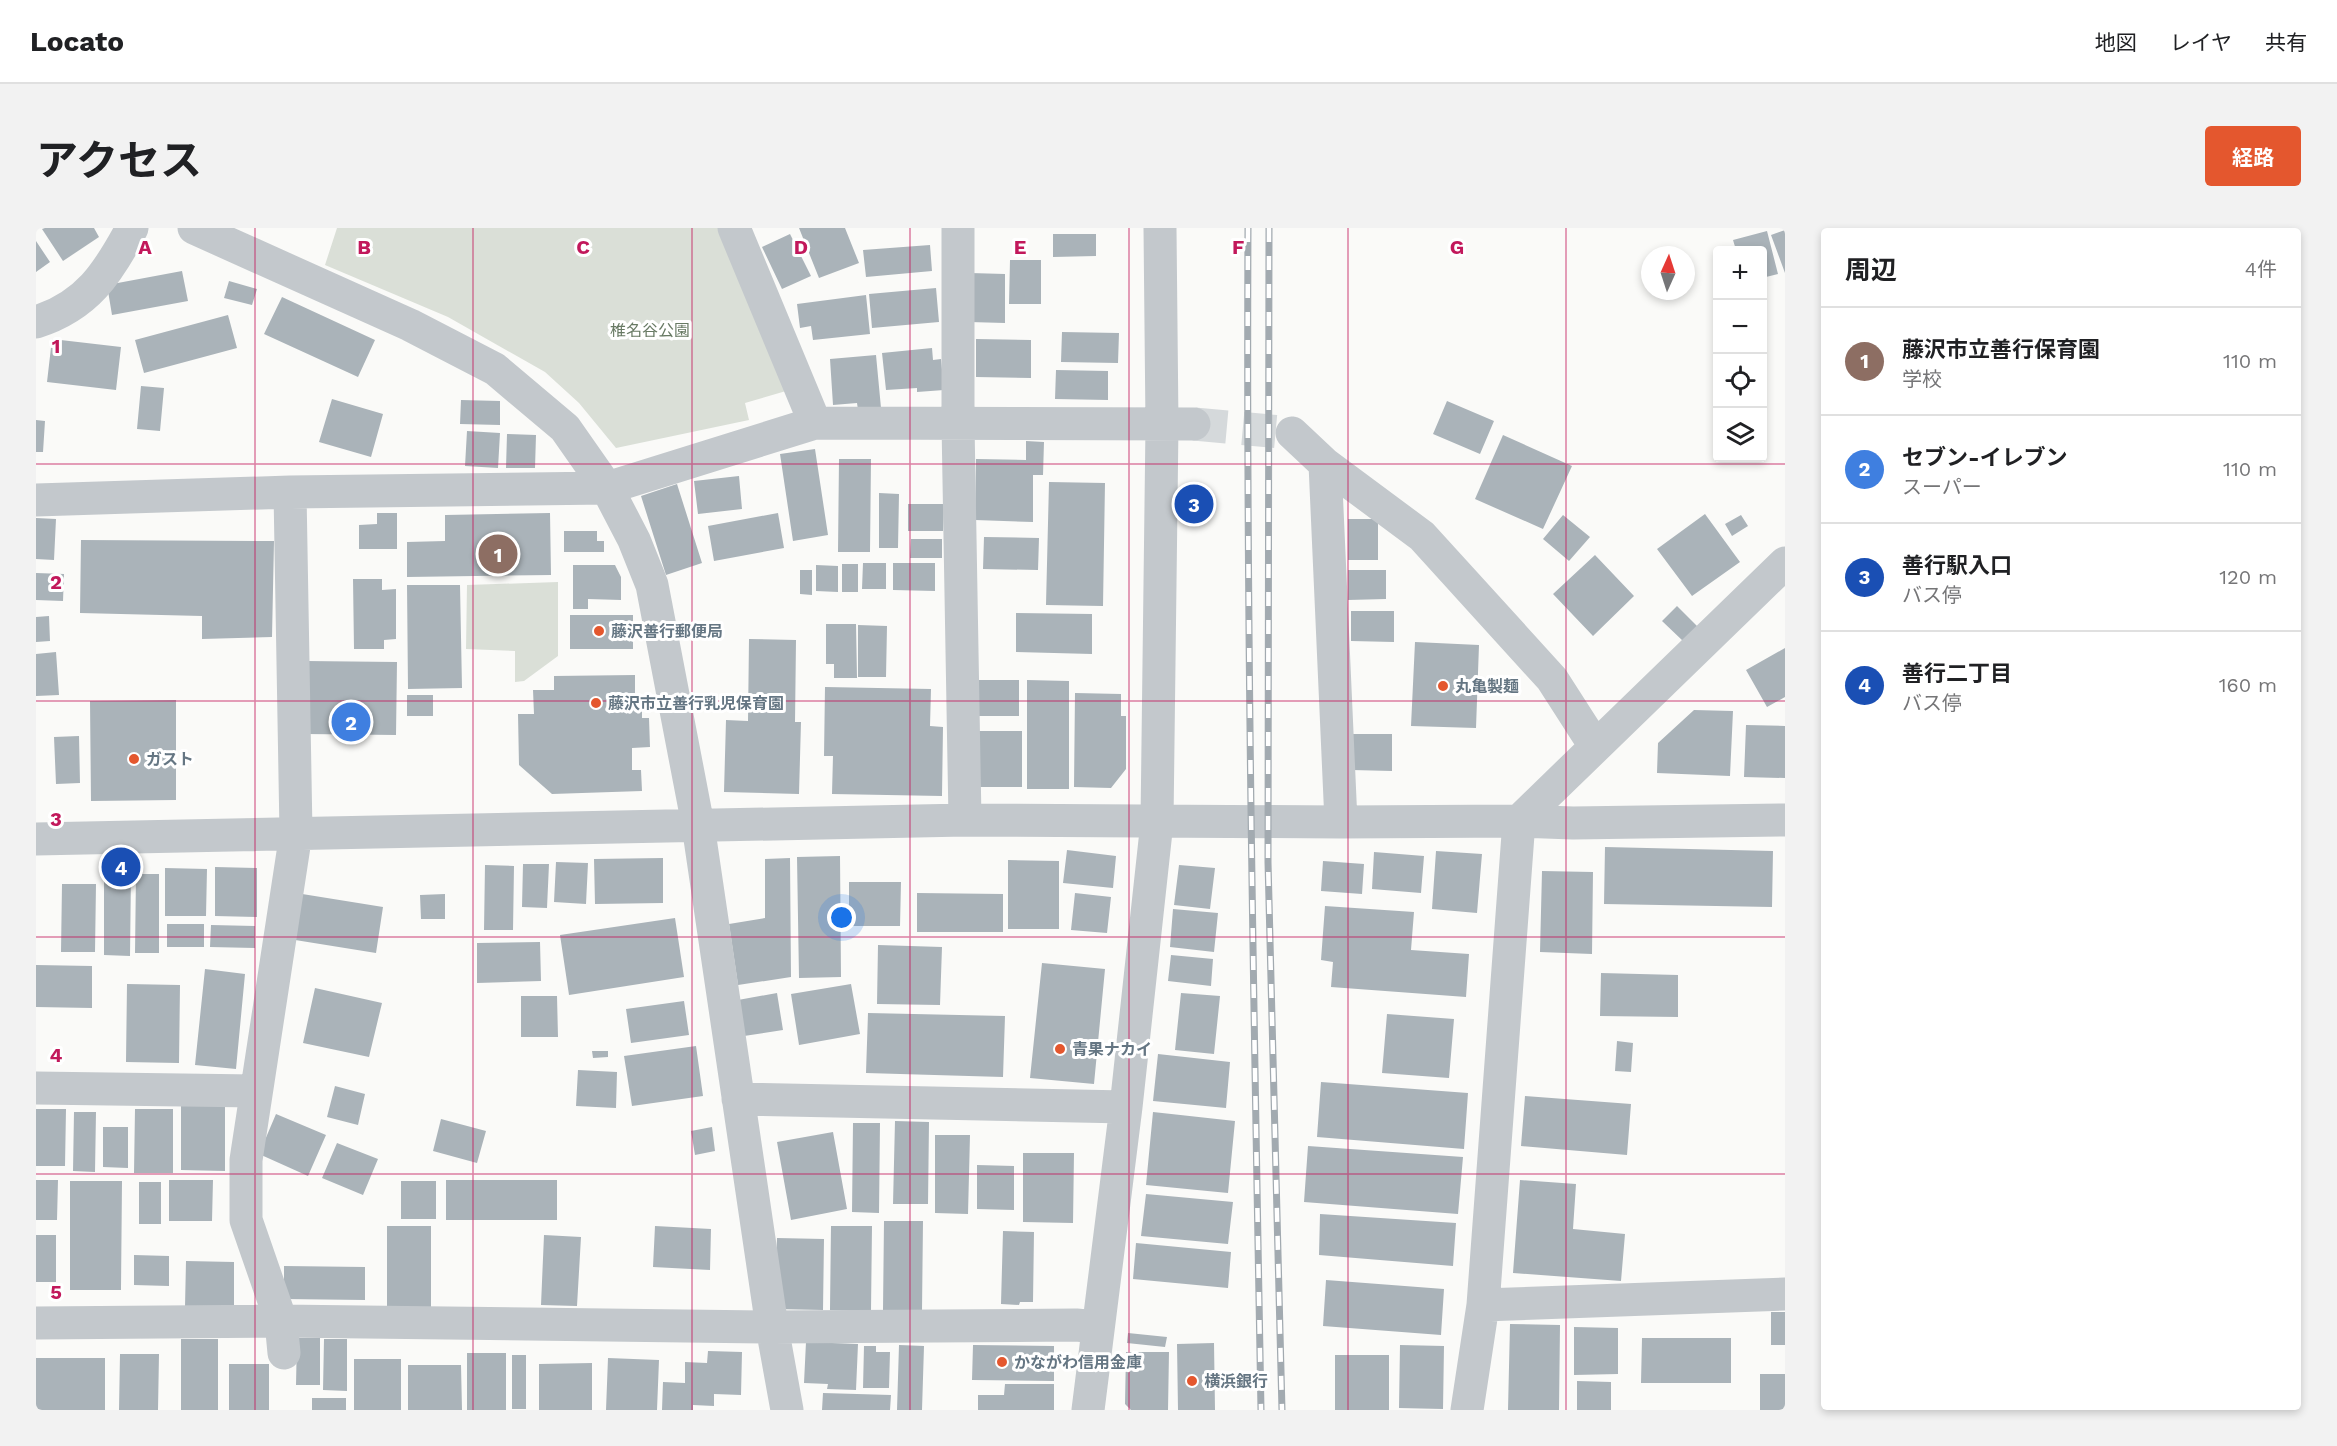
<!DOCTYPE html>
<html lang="ja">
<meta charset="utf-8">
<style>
:root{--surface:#fff;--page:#f2f2f2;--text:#202124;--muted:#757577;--line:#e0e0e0;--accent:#e4572e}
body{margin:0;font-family:"Work Sans","Noto Sans JP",sans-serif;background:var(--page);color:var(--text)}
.controls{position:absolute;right:18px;top:18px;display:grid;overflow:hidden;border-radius:6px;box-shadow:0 3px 9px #0003}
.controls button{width:54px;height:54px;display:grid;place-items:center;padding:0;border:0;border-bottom:2px solid var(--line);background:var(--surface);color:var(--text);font:30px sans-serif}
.compass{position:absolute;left:1605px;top:18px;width:54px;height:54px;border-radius:50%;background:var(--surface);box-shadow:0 3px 9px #0003;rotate:3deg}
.you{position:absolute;left:806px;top:690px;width:21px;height:21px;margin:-15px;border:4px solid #fff;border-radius:50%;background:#1a73e8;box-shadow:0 0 0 9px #1a73e833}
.badge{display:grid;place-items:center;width:39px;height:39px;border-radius:50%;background:var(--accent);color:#fff;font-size:20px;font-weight:700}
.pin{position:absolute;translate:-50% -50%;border:3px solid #fff;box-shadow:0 2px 6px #0006}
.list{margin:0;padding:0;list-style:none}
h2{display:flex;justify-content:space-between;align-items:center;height:78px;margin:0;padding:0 24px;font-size:26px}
h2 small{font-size:20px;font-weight:400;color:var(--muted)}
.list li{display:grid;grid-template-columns:39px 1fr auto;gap:18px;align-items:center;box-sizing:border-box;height:108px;padding:0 24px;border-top:2px solid var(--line)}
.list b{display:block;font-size:22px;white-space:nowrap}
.list p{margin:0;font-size:20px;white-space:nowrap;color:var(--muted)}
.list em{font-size:20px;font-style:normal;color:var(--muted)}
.icon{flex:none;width:33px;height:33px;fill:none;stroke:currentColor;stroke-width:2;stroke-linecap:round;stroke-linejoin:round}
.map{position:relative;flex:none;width:1749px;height:1182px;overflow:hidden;border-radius:6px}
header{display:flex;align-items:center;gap:36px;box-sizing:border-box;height:84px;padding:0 30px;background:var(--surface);border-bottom:2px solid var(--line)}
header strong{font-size:28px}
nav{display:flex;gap:33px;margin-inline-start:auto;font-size:21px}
.intro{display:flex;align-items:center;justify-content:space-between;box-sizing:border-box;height:144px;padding:0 36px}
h1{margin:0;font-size:42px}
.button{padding:15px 27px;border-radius:6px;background:var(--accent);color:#fff;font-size:21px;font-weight:700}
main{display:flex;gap:36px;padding:0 36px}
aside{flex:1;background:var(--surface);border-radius:6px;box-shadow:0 3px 9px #0003}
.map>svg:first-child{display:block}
.green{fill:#dadfd7}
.building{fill:#aab3b9}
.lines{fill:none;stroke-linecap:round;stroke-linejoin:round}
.minor-tunnel{stroke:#d5d9db;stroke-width:33;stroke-dasharray:33 16;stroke-linecap:butt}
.minor{stroke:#c3c8cc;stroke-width:33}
.rail-casing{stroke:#a2aab0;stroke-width:7}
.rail{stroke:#fff;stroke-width:4.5;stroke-dasharray:14;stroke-linecap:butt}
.grid{fill:none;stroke:#c2185b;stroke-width:1.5;stroke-opacity:0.55}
.poi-dot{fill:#e4572e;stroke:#fff;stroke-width:2}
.labels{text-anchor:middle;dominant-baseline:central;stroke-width:6;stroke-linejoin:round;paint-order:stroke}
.park-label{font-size:16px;fill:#687a64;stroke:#fff}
.poi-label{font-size:16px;font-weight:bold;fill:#657683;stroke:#fff;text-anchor:start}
.grid-label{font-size:20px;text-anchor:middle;font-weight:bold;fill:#c2185b;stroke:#fff;stroke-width:6;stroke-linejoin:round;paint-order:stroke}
</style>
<header>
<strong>Locato</strong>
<nav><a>地図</a><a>レイヤ</a><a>共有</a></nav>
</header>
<div class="intro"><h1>アクセス</h1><a class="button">経路</a></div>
<main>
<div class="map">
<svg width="1749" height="1182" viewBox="0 0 1749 1182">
<rect width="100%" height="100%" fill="#fafaf8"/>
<path class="green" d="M301,0H684L750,163L709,175L713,192L580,220L543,175L509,144L412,89L289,37Z
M522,354V428L488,453L479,454V423L430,421L431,357Z"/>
<path class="building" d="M9,0H58L63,9L27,33L6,1Z
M763,0H809L823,35L783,50Z
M1749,2V45L1735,7Z
M1731,3L1742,46L1726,50V22H1700L1697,12Z
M754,6L775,48L746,61L726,19Z
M1017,6H1060V28L1017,29Z
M0,13L14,34L0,44Z
M894,17L896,43L830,49L827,22Z
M974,32H1005V76H973Z
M146,43L152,73L76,87L71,57Z
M934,45L969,46V95L933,94Z
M193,53L221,61L216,77L188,70Z
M900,60L903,94L836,100L833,66Z
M830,67L834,106L777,112L775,98L764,100L761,76Z
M246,69L339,112L322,149L228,106Z
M192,87L201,120L108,145L99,112Z
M1026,104L1083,105L1082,135L1025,134Z
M16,111L85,119L80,162L11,154Z
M940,111L995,112V150L940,149Z
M896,120L897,132L905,131L908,162L881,164V160L850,162L846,125Z
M840,127L845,180L822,182L821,175L797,177L794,131Z
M1020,142L1072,143V172L1019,171Z
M105,158L128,160L124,203L101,201Z
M296,171L347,186L335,229L283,214Z
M425,172L464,173V197L424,196Z
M1411,173L1458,193L1444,226L1397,206Z
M0,192L9,193L7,224H0Z
M431,203L464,205L462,240L429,238Z
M471,206L500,207L499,240H470Z
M1467,207L1536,238L1507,301L1439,271Z
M990,213L1008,214L1007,247H997V294L939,292L940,231L990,232Z
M779,221L792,307L757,313L744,226Z
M803,231H835L834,324H802Z
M703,248L706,281L662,286L658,253Z
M1013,254L1069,255L1067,378L1010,377Z
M641,256L666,335L630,347L605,268Z
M843,265L863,266L862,320H843Z
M872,276H908L907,303H872Z
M341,285H361V321H323V297L341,296Z
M514,285L515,347L371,349V314L409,313V287Z
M742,285L748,320L678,333L672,298Z
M1669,286L1704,334L1656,368L1621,321Z
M1527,287L1554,309L1533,333L1507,311Z
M1705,287L1712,298L1696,308L1689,296Z
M0,290L20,291L18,332L0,331Z
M1312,291H1342V332H1312Z
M528,303H561V313H568V324H528Z
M948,309L1003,310L1002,342L947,341Z
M875,311H906V330H874Z
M45,312L238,313L236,409L166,411V388L44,385Z
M1559,327L1598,368L1557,408L1517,366Z
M827,335H850V361H826Z
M857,335H899V363L857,362Z
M806,336H822V364H806Z
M537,337H579L585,349V372L552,371V381H537Z
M780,337L802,338V364L780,363Z
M764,342H776V367L764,366Z
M1312,342H1350V371L1312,372Z
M0,345L28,346L27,373L0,372Z
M317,351H346V362L360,361V411L348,412V421H318Z
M371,357H424L426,460L372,461Z
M1641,378L1662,399L1647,413L1626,393Z
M1315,383H1358V414L1315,413Z
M980,385L1056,386V426L980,424Z
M534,387H597V421H534Z
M13,388L14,413L0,414V389Z
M790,396H820L821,450H798V436H790Z
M822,397L851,398L850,449H822Z
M713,411L760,412L759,494H765L763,566L688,564L690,492L712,493Z
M1379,414L1443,417L1440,500L1375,498Z
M1749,420V469L1731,479L1710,442Z
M20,424L23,467L0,468V426Z
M270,433L361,434L360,507L269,506Z
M599,447V475L606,472V490H613L614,519L596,520V542H605L606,563L516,566L483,537L482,486H498L497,462H518V448Z
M943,452H983V488H943Z
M991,452L1033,453V561H991Z
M789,459L895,461L894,498L907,499L906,568L796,566L797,528H788Z
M1039,465L1085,466V488H1090V541L1075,560L1038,559Z
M371,467H397V488H371Z
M140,472V572L55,573L54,473Z
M1658,482L1697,483L1694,548L1621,545L1622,515Z
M1710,497L1749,498V550L1708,549Z
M943,503H986V559H943Z
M1316,506H1356V543L1316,542Z
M43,508L44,555L20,556L18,509Z
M1569,619L1737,623L1736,679L1568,676Z
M1031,622L1080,628L1077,660L1027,655Z
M1400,623L1446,626L1441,685L1396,681Z
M1338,624L1388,628L1385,665L1336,661Z
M804,628L805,749L763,750L761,629Z
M627,630V675L559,676L558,631Z
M754,630L755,749L702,757L693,696L729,690V631Z
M972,632L1023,633V701H972Z
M1287,633L1328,636L1326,666L1285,663Z
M520,634L552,635L550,676L518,674Z
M487,636H513L511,680L486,679Z
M449,637L478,638L477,702H448Z
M1143,637L1179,640L1174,681L1138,677Z
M179,639L221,640V689L179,688Z
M129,640L171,641L170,688H129Z
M1506,643L1557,644L1556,726L1504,724Z
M68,644H95L94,728L68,727Z
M100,646H123V725H99Z
M813,654H865L864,698H813Z
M26,656H60L59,724H25Z
M260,665L347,679L340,725L253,711Z
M881,665L967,666V704H881Z
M1039,665L1075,669L1071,705L1035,702Z
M409,666V691H385L384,667Z
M1289,678L1378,684L1375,722L1433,726L1430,769L1295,759L1297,734L1285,732Z
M1137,681L1182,685L1178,724L1134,719Z
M639,690L648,749L533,767L524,707Z
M131,696H168V719H131Z
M175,697L219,698V720L174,719Z
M504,714L505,753L441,755V715Z
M842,717L906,719L904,777L841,776Z
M1135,727L1177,731L1175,758L1132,753Z
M1006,735L1069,741L1058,856L994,850Z
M0,737L56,738V780L0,779Z
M169,741L209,746L200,841L159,837Z
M1565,745L1642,747V789L1564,788Z
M91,756L144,757L143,835L90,834Z
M815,756L824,806L763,817L755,766Z
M279,760L346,775L333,829L267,815Z
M741,765L747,802L708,808L702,772Z
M1145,765L1184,768L1178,826L1139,822Z
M485,768H521L522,809H485Z
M648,773L653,807L595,815L590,781Z
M832,785L969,788L967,849L830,845Z
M1351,786L1418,791L1413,850L1346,845Z
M1581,813L1597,815L1595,844L1579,843Z
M660,818L667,868L596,878L588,828Z
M556,823H572V829L557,830Z
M1122,826L1194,834L1190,880L1117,873Z
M542,842L581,844L580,880L540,878Z
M1285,854L1432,865L1428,921L1281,909Z
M299,858L329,866L322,897L291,889Z
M1489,868L1595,876L1591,927L1485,918Z
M145,878H189V943L145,942Z
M0,881H30L29,938H0Z
M99,881H137V945H98Z
M38,884H60L59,944L37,943Z
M1117,884L1199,893L1192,965L1110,957Z
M240,886L290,907L272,948L223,926Z
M405,891L450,903L441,935L397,923Z
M859,893L893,894L892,976H857Z
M817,895H844L843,985L816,984Z
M67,899H92V940L67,939Z
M676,899L679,923L659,927L655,903Z
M797,904L811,981L755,992L741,914Z
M899,907H934L932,986L899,985Z
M301,915L342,931L327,967L286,950Z
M1272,918L1427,929L1422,986L1268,974Z
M987,925H1038L1037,995L987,994Z
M941,937L978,938V982L941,981Z
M0,952H22L21,992H0Z
M133,952H177L176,993H133Z
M410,952H521V992H410Z
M1484,952L1540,956L1537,1001L1589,1006L1585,1053L1477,1045Z
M34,953H86L85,1062H34Z
M365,953H400V991H365Z
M103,954H125V996H103Z
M1110,966L1197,974L1192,1016L1105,1008Z
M1284,986L1420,995L1417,1038L1283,1027Z
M848,993H887L886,1083L847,1082Z
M351,998H395V1081L351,1080Z
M619,998L675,1001L674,1042L617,1039Z
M795,998H836L835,1083L794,1082Z
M967,1003L998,1004L997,1074H984L983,1077L965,1076Z
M0,1007H20V1054H0Z
M508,1007L545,1009L541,1078L505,1077Z
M741,1010L788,1011L787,1082L739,1081Z
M1100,1015L1195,1024L1192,1060L1097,1051Z
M98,1027L133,1028V1058L98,1057Z
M150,1033L198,1034V1079H149Z
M248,1038L329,1039V1072L248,1071Z
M1290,1052L1408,1061L1405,1107L1287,1098Z
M1735,1084H1749V1117H1735Z
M1474,1096L1524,1097L1523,1182H1472Z
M1538,1099L1582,1100V1146L1538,1147Z
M1092,1105L1131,1109L1129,1119L1091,1115Z
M261,1110H284V1157H260Z
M1606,1110H1695V1155H1605Z
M145,1111H182V1182H145Z
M288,1111H311V1163L287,1162Z
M770,1114L822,1116L820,1162L791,1161L792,1156L768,1155Z
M1178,1115L1179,1182H1142L1141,1116Z
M863,1117L888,1118L886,1182H861Z
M937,1117L1018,1118V1153L936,1152Z
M1364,1117L1408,1118L1407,1181L1363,1180Z
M828,1118H840V1124H854L853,1160H827Z
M672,1123L706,1124L705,1167L678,1166V1178L657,1177V1182H626L627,1154L649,1155V1134L671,1135Z
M1090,1124H1133L1132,1182H1095L1089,1176Z
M431,1125H470V1182H431Z
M84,1126H123L122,1182H83Z
M476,1127H490V1181H476Z
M1299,1127H1353V1182H1299Z
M0,1130H69V1182H0Z
M572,1130L623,1132L621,1182H570Z
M318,1131H365V1182H318Z
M556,1135V1182H503V1136Z
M193,1136H233V1182H193Z
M372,1137H425L426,1182H372Z
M1724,1146H1749V1182H1724Z
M1541,1153L1575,1154V1182H1541Z
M969,1156H1018V1182H942V1167H968Z
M787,1165L855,1167L854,1182H786Z
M276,1170H310V1182H276Z"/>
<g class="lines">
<path class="minor-tunnel" d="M1158,196L1256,205"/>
<path class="minor" d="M158,0L374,97L459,141L529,200L571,260L598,312L616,357L662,597L736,1099L751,1182
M698,0L779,195
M922,0V196L929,592
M0,94C51,78 72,45 96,0
M1256,205L1289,236
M0,272L254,264L571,260L779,195L1158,196
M1305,594L1289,236L1386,308L1516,451L1559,518
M0,611L929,592L1305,594L1483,593L1537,595L1749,592
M0,860L220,863
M702,871L1090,879
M1447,1077L1749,1066
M0,1095L245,1093L736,1099L1040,1097L1062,1099
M248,1125L245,1093L210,992V932L260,605L254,264
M1052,1182L1090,879L1121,594L1126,197L1124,0
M1431,1182L1447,1077L1483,593L1749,335"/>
<defs>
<path id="rail" d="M1212,0C1210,394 1218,788 1225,1182
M1233,0L1232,634L1246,1182"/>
</defs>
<use href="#rail" class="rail-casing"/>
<use href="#rail" class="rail"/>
</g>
<path class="grid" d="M219,0V1182M437,0V1182M656,0V1182M874,0V1182M1093,0V1182M1312,0V1182M1530,0V1182M0,236H1749M0,473H1749M0,709H1749M0,946H1749"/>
<g class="poi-dot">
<circle cx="563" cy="403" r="6"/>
<circle cx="1407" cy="458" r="6"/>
<circle cx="560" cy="475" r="6"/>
<circle cx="98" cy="531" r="6"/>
<circle cx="1024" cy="821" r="6"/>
<circle cx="966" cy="1134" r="6"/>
<circle cx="1156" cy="1153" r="6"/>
</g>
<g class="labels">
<g class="park-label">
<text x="614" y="102">椎名谷公園</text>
</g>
<g class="poi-label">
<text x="575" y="403">藤沢善行郵便局</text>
<text x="1419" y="458">丸亀製麺</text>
<text x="572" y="475">藤沢市立善行乳児保育園</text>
<text x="110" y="531">ガスト</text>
<text x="1036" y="821">青果ナカイ</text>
<text x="978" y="1134">かながわ信用金庫</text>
<text x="1168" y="1153">横浜銀行</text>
</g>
</g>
<g class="grid-label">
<text x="109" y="26">A</text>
<text x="328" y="26">B</text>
<text x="547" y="26">C</text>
<text x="765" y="26">D</text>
<text x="984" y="26">E</text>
<text x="1202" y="26">F</text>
<text x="1421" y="26">G</text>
<text x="20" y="125">1</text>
<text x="20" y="361">2</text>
<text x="20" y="598">3</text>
<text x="20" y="834">4</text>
<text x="20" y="1071">5</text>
</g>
</svg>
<div class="controls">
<button>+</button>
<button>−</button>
<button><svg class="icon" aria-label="locate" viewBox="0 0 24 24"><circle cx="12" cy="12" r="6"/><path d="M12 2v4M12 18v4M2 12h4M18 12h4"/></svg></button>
<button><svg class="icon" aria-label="layers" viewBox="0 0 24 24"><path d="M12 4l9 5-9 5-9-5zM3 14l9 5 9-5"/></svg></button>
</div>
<svg class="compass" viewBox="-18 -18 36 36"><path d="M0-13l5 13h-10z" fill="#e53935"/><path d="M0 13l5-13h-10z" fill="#757577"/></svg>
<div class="you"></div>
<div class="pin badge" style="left:462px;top:326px;background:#8d6e63">1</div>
<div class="pin badge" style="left:315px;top:494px;background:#3f7fe0">2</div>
<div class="pin badge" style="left:1158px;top:276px;background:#1a4fb4">3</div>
<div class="pin badge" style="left:85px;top:639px;background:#1a4fb4">4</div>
</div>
<aside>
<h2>周辺<small>4件</small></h2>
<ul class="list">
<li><span class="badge" style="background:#8d6e63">1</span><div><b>藤沢市立善行保育園</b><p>学校</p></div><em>110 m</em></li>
<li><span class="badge" style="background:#3f7fe0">2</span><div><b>セブン-イレブン</b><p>スーパー</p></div><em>110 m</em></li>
<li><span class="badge" style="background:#1a4fb4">3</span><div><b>善行駅入口</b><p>バス停</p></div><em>120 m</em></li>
<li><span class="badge" style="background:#1a4fb4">4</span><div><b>善行二丁目</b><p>バス停</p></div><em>160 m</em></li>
</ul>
</aside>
</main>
